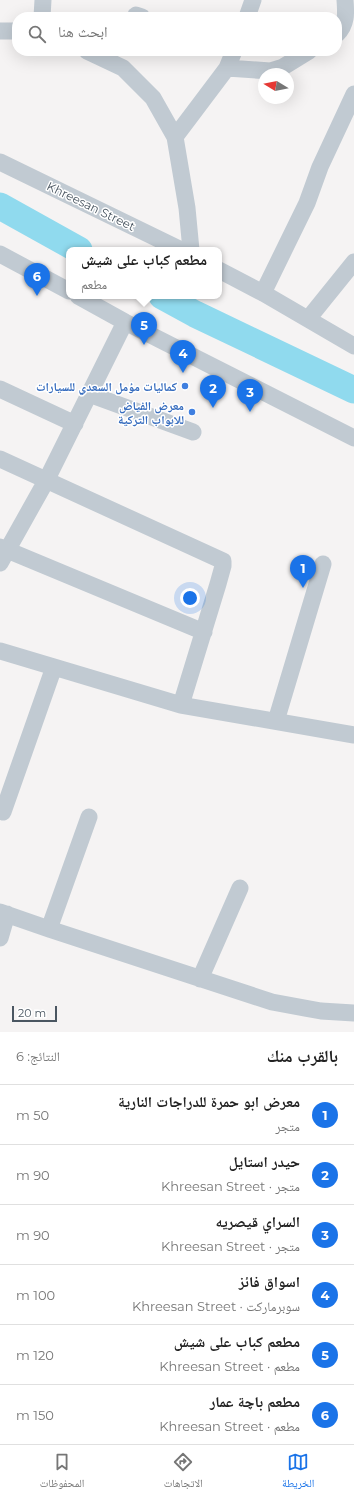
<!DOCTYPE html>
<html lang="ar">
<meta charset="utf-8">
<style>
:root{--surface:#fff;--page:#f6f6f6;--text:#222;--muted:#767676;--line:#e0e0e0;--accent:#1a73e8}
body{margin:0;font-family:Montserrat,"Noto Naskh Arabic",sans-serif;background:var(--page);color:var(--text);direction:rtl}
.compass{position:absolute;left:258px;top:68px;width:36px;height:36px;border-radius:50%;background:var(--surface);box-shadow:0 4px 16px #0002;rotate:280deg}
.scale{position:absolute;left:12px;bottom:10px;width:45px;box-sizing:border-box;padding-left:4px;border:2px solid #4a5661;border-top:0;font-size:11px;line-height:14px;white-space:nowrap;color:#4a5661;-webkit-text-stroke:3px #fff;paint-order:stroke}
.you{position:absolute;left:190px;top:598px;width:14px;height:14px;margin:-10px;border:3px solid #fff;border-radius:50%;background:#1a73e8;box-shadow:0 0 0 6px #1a73e833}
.badge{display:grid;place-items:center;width:26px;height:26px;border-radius:50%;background:var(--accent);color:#fff;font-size:13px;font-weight:700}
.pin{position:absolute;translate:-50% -33px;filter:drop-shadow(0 1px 2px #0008)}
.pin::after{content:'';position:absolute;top:21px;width:14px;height:12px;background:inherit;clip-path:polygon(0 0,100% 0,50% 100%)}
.popup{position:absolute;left:66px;top:247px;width:156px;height:52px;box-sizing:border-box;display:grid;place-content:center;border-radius:8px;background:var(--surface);filter:drop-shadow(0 1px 3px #0005);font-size:13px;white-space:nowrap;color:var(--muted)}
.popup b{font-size:15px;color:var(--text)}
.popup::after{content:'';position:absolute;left:50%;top:100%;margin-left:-8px;border:8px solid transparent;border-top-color:var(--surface)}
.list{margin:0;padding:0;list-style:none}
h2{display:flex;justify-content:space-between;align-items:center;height:52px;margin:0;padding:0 16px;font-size:17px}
h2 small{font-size:13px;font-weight:400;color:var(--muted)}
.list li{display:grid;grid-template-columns:26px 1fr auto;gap:12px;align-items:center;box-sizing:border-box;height:60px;padding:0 16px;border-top:1px solid var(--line)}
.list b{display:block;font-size:15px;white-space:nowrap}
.list p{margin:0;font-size:13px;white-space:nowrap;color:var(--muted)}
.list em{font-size:13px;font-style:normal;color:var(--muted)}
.icon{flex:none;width:22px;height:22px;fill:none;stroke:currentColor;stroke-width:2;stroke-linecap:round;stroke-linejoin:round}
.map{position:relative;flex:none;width:354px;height:1032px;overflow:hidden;direction:ltr}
.search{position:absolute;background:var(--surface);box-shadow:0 4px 16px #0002;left:12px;right:12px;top:12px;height:44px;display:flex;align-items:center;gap:10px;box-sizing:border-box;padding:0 14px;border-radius:16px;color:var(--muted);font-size:15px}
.sheet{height:412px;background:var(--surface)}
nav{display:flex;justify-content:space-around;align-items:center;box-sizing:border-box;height:56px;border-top:1px solid var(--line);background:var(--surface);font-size:11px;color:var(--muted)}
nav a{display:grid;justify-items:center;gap:2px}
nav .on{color:var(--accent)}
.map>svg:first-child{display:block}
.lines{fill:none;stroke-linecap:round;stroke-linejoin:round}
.river{stroke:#90daee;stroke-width:27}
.minor{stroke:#c1cad2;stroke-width:17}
.shop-dot{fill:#3f7fe0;stroke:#fff;stroke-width:1.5}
.labels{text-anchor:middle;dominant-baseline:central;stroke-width:3;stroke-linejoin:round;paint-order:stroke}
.street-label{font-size:12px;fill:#4a5661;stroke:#fff}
.shop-label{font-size:12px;font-weight:bold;fill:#366cbe;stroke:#fff;text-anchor:end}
</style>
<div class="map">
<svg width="354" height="1032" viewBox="0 0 354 1032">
<rect width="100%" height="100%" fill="#f5f3f3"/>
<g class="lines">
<path class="river" d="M0,206L79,250
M162,296L195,314L354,390"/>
<path class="minor" d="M136,15L142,17
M42,17L43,0
M247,17L253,0
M0,31H17
M337,34C347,24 346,13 345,0
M87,51L123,68L153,98L175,137L187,208L191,250
M227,68L270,71L283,67L309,51
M175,137L227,68L234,51
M0,162L181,250
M0,254L69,291
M219,270L263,293L354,346
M263,293L307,203L320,167L354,94
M78,296L125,322L354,438
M308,319L354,262
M0,389L75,424
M89,394L193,432
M0,459L223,561V566L218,584L181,705
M0,547L204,632
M0,563L46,481L125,322
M0,651L181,705L354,735
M276,721L323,564
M3,812L54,667
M0,912L49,929L272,1002L321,1011L354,1013
M49,929L89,817
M0,938L7,914
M200,979L240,888"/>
</g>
<g class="shop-dot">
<circle cx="185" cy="386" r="4"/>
<circle cx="192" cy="412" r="4"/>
</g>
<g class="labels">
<g class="street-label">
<text transform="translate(91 206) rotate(26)">Khreesan Street</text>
</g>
<g class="shop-label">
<text x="177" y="386">كماليات مؤمل السعدي للسيارات</text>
<text x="184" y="405">معرض الفياض<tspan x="184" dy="14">للابواب التركية</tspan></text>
</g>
</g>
</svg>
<svg class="compass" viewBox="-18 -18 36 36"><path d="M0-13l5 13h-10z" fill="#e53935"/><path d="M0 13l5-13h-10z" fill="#767676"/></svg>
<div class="scale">20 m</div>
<div class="you"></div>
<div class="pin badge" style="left:303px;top:588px">1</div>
<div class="pin badge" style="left:213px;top:408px">2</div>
<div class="pin badge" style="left:250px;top:412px">3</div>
<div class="pin badge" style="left:183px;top:373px">4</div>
<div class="pin badge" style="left:144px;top:345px">5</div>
<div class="popup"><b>مطعم كباب على شيش</b>مطعم</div>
<div class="pin badge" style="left:37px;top:296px">6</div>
<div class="search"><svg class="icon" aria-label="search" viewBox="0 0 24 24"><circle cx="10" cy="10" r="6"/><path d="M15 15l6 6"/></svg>ابحث هنا</div>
</div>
<section class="sheet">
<h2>بالقرب منك<small>النتائج: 6</small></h2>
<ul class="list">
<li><span class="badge">1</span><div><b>معرض ابو حمرة للدراجات النارية</b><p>متجر</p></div><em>50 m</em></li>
<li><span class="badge">2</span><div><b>حيدر استايل</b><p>متجر · Khreesan Street</p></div><em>90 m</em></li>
<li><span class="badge">3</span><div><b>السراي قيصريه</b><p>متجر · Khreesan Street</p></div><em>90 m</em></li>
<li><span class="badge">4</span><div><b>اسواق فائز</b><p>سوبرماركت · Khreesan Street</p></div><em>100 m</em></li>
<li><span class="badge">5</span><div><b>مطعم كباب على شيش</b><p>مطعم · Khreesan Street</p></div><em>120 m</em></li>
<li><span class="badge">6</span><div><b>مطعم باچة عمار</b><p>مطعم · Khreesan Street</p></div><em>150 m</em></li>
</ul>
</section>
<nav>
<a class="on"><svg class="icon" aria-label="map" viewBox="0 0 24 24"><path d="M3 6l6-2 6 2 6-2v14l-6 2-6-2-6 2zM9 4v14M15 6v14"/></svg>الخريطة</a>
<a><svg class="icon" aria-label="directions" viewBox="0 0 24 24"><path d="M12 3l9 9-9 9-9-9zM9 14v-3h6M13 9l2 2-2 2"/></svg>الاتجاهات</a>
<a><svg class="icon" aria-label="saved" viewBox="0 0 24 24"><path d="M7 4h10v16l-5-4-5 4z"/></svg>المحفوظات</a>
</nav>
